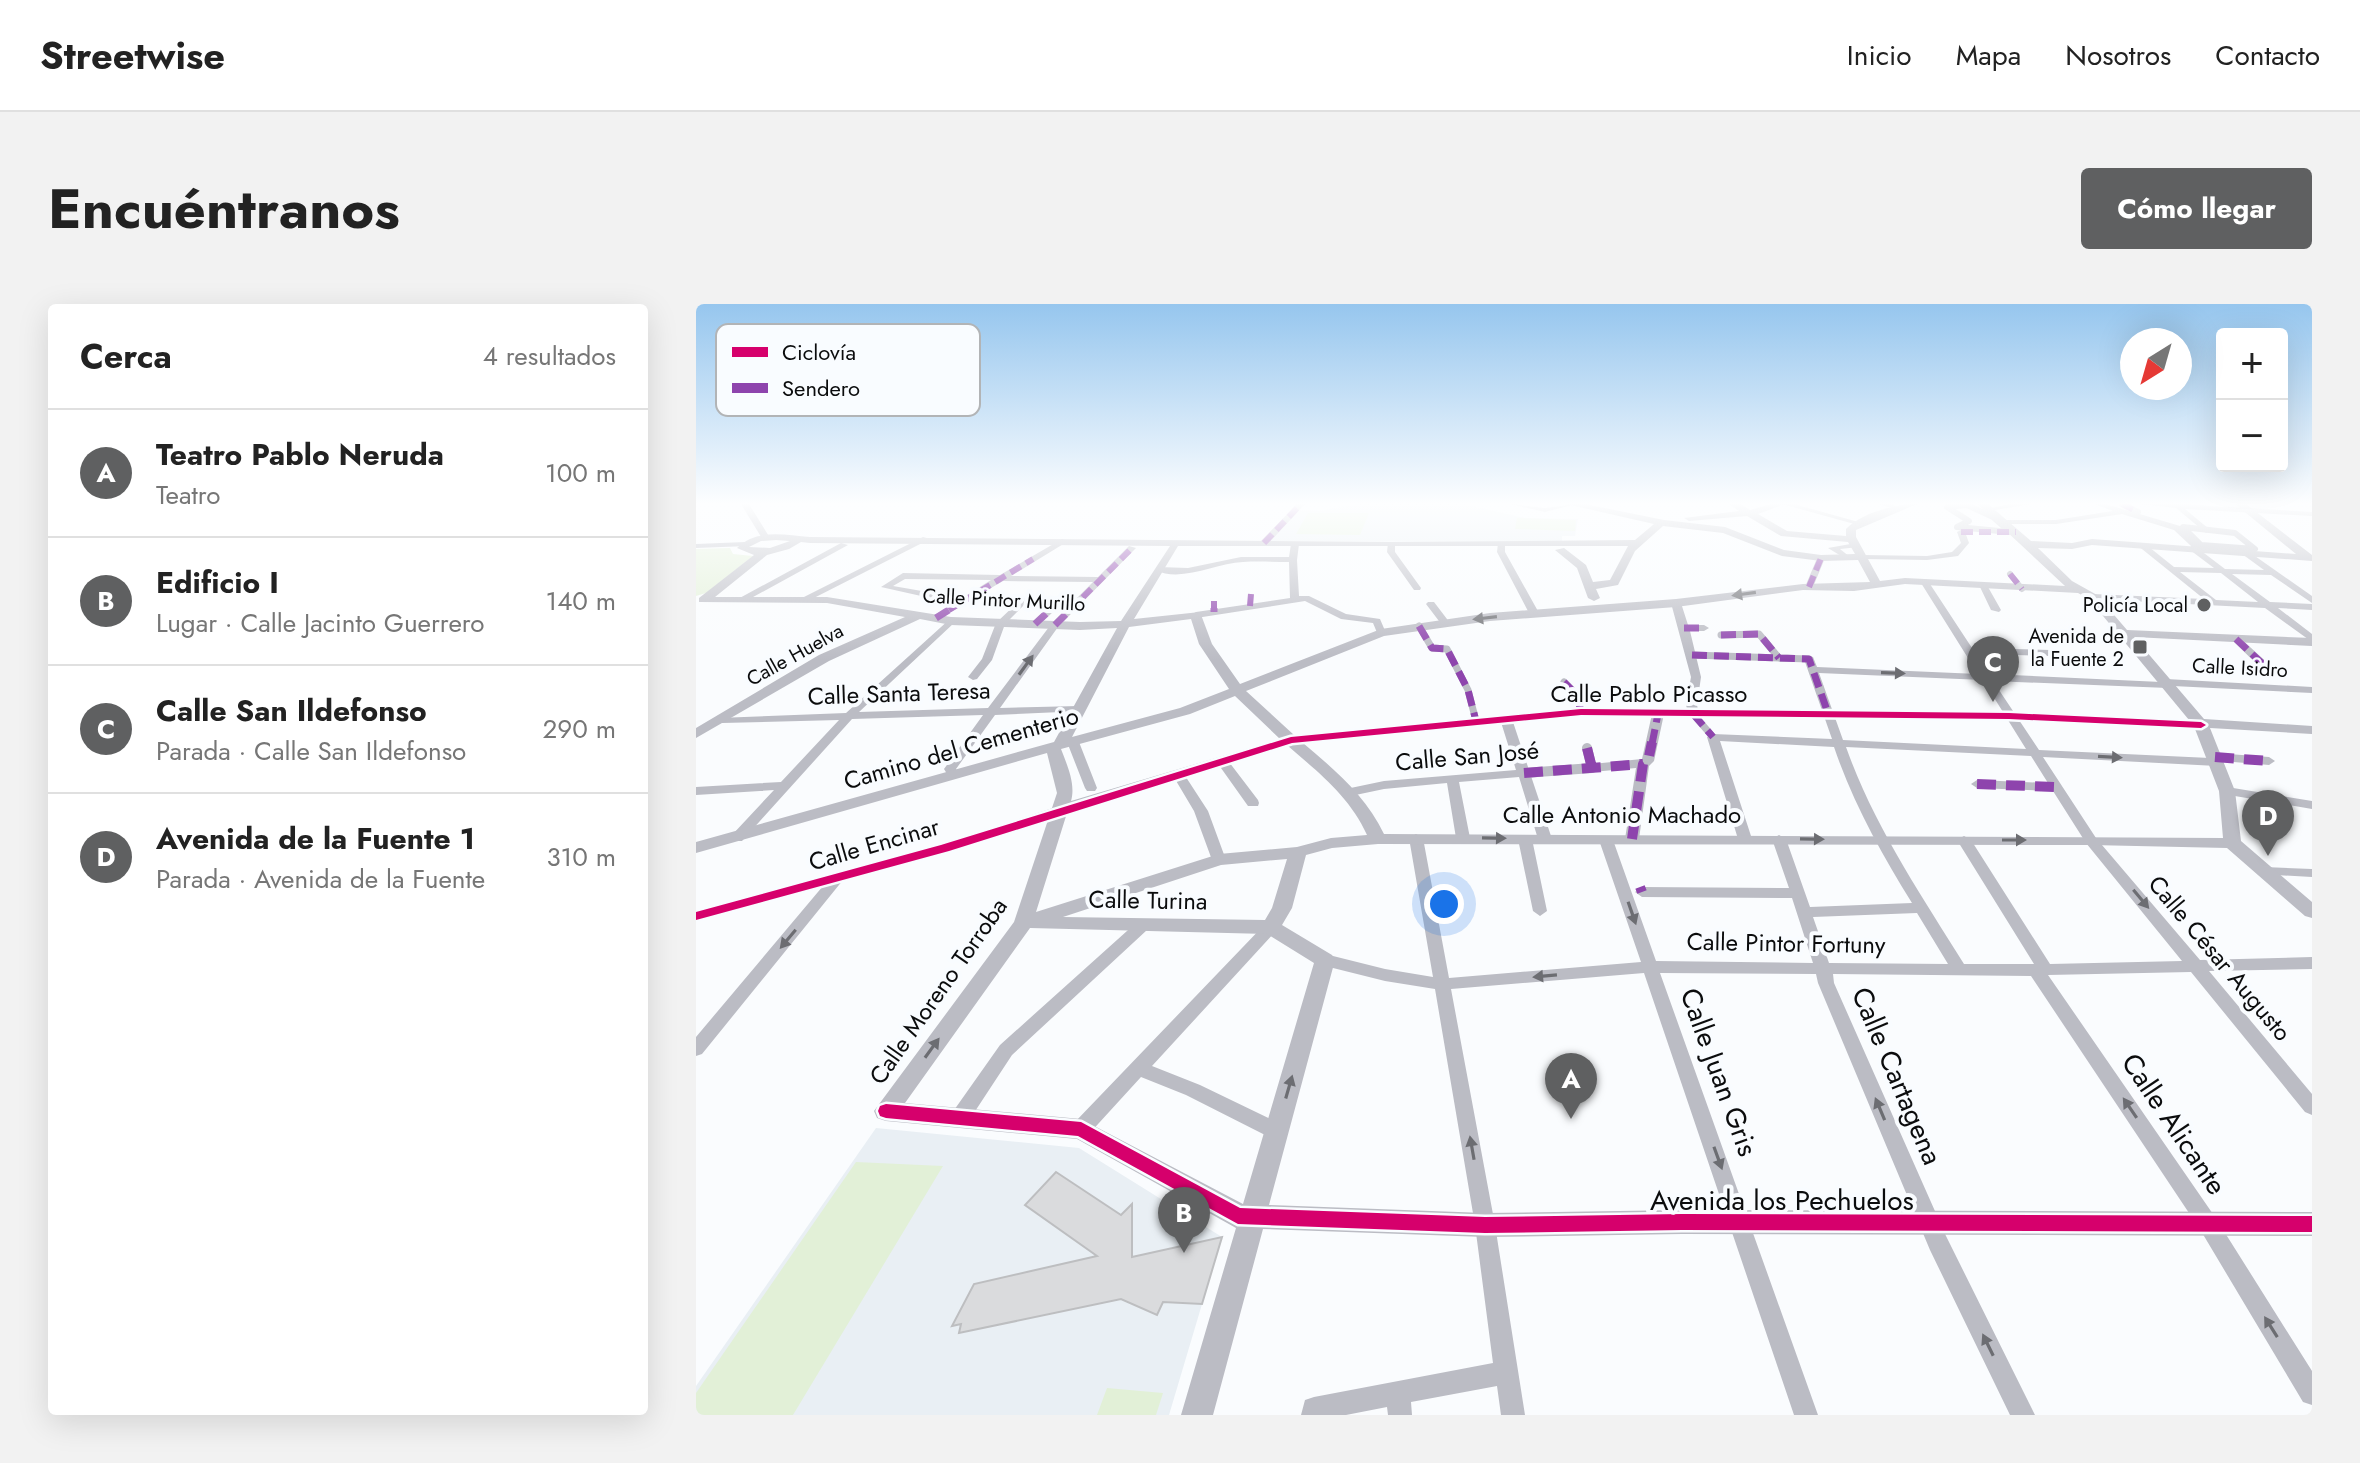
<!DOCTYPE html>
<html lang="es">
<meta charset="utf-8">
<style>
:root{--surface:#fff;--page:#f2f2f2;--text:#222;--muted:#767676;--line:#e0e0e0;--accent:#5f6061}
body{margin:0;font-family:Jost,sans-serif;background:var(--page);color:var(--text)}
.controls{position:absolute;right:24px;top:24px;display:grid;overflow:hidden;border-radius:8px;box-shadow:0 8px 32px #0002}
.controls button{width:72px;height:72px;display:grid;place-items:center;padding:0;border:0;border-bottom:2px solid var(--line);background:var(--surface);color:var(--text);font:40px sans-serif}
.compass{position:absolute;left:1424px;top:24px;width:72px;height:72px;border-radius:50%;background:var(--surface);box-shadow:0 8px 32px #0002;rotate:217deg}
.you{position:absolute;left:748px;top:600px;width:28px;height:28px;margin:-20px;border:6px solid #fff;border-radius:50%;background:#1a73e8;box-shadow:0 0 0 12px #1a73e833}
.badge{display:grid;place-items:center;width:52px;height:52px;border-radius:50%;background:var(--accent);color:#fff;font-size:26px;font-weight:700}
.pin{position:absolute;translate:-50% -66px;filter:drop-shadow(0 2px 4px #0008)}
.pin::after{content:'';position:absolute;top:42px;width:28px;height:24px;background:inherit;clip-path:polygon(0 0,100% 0,50% 100%)}
.list{margin:0;padding:0;list-style:none}
h2{display:flex;justify-content:space-between;align-items:center;height:104px;margin:0;padding:0 32px;font-size:34px}
h2 small{font-size:26px;font-weight:400;color:var(--muted)}
.list li{display:grid;grid-template-columns:52px 1fr auto;gap:24px;align-items:center;box-sizing:border-box;height:128px;padding:0 32px;border-top:2px solid var(--line)}
.list b{display:block;font-size:30px;white-space:nowrap}
.list p{margin:0;font-size:26px;white-space:nowrap;color:var(--muted)}
.list em{font-size:26px;font-style:normal;color:var(--muted)}
.map{position:relative;flex:none;width:1616px;height:1111px;overflow:hidden;border-radius:8px}
header{display:flex;align-items:center;gap:48px;box-sizing:border-box;height:112px;padding:0 40px;background:var(--surface);border-bottom:2px solid var(--line)}
header strong{font-size:38px}
nav{display:flex;gap:44px;margin-inline-start:auto;font-size:28px}
.intro{display:flex;align-items:center;justify-content:space-between;box-sizing:border-box;height:192px;padding:0 48px}
h1{margin:0;font-size:56px}
.button{padding:20px 36px;border-radius:8px;background:var(--accent);color:#fff;font-size:28px;font-weight:700}
main{display:flex;gap:48px;padding:0 48px}
aside{flex:1;background:var(--surface);border-radius:8px;box-shadow:0 8px 32px #0002}
.map>svg:first-child{display:block}
.built{fill:#e9eff4}
.green{fill:#e2f0d7}
.building{fill:#dadbdd;stroke:#bdbec0;stroke-width:2}
.lines{fill:none;stroke-linecap:round;stroke-linejoin:round}
.pedestrian-far2{stroke:#bbbcc4;stroke-width:6}
.pedestrian-far1{stroke:#bbbcc4;stroke-width:7}
.pedestrian{stroke:#bbbcc4;stroke-width:10}
.minor{fill:#bbbcc4;fill-rule:evenodd}
.tertiary{fill:#bbbcc4;fill-rule:evenodd}
.quiet-far2{stroke:#8e44ad;stroke-width:6;stroke-dasharray:12 6;stroke-linecap:butt}
.quiet-far1{stroke:#8e44ad;stroke-width:7;stroke-dasharray:15 7;stroke-linecap:butt}
.quiet{stroke:#8e44ad;stroke-width:10;stroke-dasharray:19 10;stroke-linecap:butt}
.cycleway-casing{stroke:#f9fcff;stroke-width:5}
.cycleway{fill:#d6006c;fill-rule:evenodd}
.oneway{fill:#6c6d72}
.poi-dot{fill:#5f6061;stroke:#f9fcff;stroke-width:3}
.labels{text-anchor:middle;dominant-baseline:central;stroke-width:8;stroke-linejoin:round;paint-order:stroke}
.far-street-label{font-size:20px;fill:#0b0c0d;stroke:#f9fcff}
.far-poi-label{font-size:20px;fill:#0b0c0d;stroke:#f9fcff;text-anchor:end}
.street-label{font-size:24px;fill:#0b0c0d;stroke:#f9fcff}
.near-street-label{font-size:28px;fill:#0b0c0d;stroke:#f9fcff}
.key{fill:#f9fcff;stroke:#b2b4b6;stroke-width:2}
.key-label{font-size:22px;fill:#0b0c0d}
</style>
<header>
<strong>Streetwise</strong>
<nav><a>Inicio</a><a>Mapa</a><a>Nosotros</a><a>Contacto</a></nav>
</header>
<div class="intro"><h1>Encuéntranos</h1><a class="button">Cómo llegar</a></div>
<main>
<aside>
<h2>Cerca<small>4 resultados</small></h2>
<ul class="list">
<li><span class="badge">A</span><div><b>Teatro Pablo Neruda</b><p>Teatro</p></div><em>100 m</em></li>
<li><span class="badge">B</span><div><b>Edificio I</b><p>Lugar · Calle Jacinto Guerrero</p></div><em>140 m</em></li>
<li><span class="badge">C</span><div><b>Calle San Ildefonso</b><p>Parada · Calle San Ildefonso</p></div><em>290 m</em></li>
<li><span class="badge">D</span><div><b>Avenida de la Fuente 1</b><p>Parada · Avenida de la Fuente</p></div><em>310 m</em></li>
</ul>
</aside>
<div class="map">
<svg width="1616" height="1111" viewBox="0 0 1616 1111">
<rect width="100%" height="100%" fill="#fafcfe"/>
<path class="built" d="M661,200H767L829,214L882,215L879,232H866V238L575,237L602,206L623,207Z
M180,824L383,844L526,933L473,1111H0V1082Z"/>
<path class="green" d="M612,209H673L664,231L600,230Z
M821,214L880,216L879,227L819,225Z
M34,244L37,250L57,252L10,289L0,292V245Z
M160,858L247,862L97,1111H0V1089Z
M411,1084L467,1089L460,1111H401Z"/>
<path class="building" d="M360,868L425,911L436,900V953L526,933L506,1000L467,998L461,1011L425,995L263,1029L265,1020L256,1022L278,980L401,952L329,901Z"/>
<g class="lines">
<path class="pedestrian-far2" d="M1426,200L1442,208
M1271,201L1297,213L1314,228L1261,223L1273,217L1251,203Z
M1487,223L1539,229L1559,245L1505,241Z
M1314,270L1326,285"/>
<path class="pedestrian-far1" d="M723,322L736,344L751,345L772,386L780,417
M1025,331L1063,330L1083,354
M996,351L1113,355
M868,378L881,391L885,408
M997,410L1017,433"/>
<path class="pedestrian" d="M828,469L896,464L891,444"/>
<path class="minor" d="M45,200H53L74,234L73,236H67Z
M601,200H609L571,241H565V237Z
M814,200L849,204L880,200L849,208Z
M1086,200H1098L1166,219L1162,221Z
M1183,200H1195L1206,204L1202,206Z
M1315,200H1335L1293,207L1289,205Z
M1398,200H1410L1484,222L1505,242L1504,246L1529,265L1568,266L1542,247L1549,245L1616,292V299L1575,271L1536,270L1574,298L1616,300V306L1582,304L1616,330V338L1569,304L1394,295L1393,293L1397,290L1508,295L1441,241L1448,239L1478,263L1518,264L1494,246L1495,242L1478,226L1426,210L1360,220H1310L1306,218L1310,216H1360L1417,207ZM1484,268L1525,269L1562,298L1520,296Z
M1444,200H1484L1616,208V212L1489,205L1513,225L1514,227L1510,229L1480,204Z
M1265,226L1269,228L1273,239L1262,252L1231,256L1168,255L1164,253L1168,251L1231,252L1256,248L1265,239L1261,228Z
M227,233L234,235L110,298L102,296Z
M366,235L370,237L369,239L315,272L402,273L433,242L440,244L362,323L304,404L383,402L389,405L387,407L299,411L260,465L263,470L257,474L253,473L248,465L287,411L156,415L46,537H36L34,534L36,531L78,486L0,491V483L85,478L143,416L26,419L22,418V414L150,409L255,314L258,315V319L163,408L292,404L356,319L376,299L332,297L309,320L296,356L281,375L277,376L272,373L286,355L300,319L322,298L275,296L240,317L237,316V312L263,296H243L185,283L207,269L304,271ZM209,275L295,276L271,291L243,290L197,282ZM307,277L397,278L382,293L334,292L330,294L283,291Z
M49,238H52V242L0,244V240Z
M599,238L603,240L601,256L603,292H613L650,310L684,315L690,329L688,331H682L677,319L645,315L609,297L500,314L495,311L500,308L594,294L593,258C578,258 562,257 547,258C519,259 486,279 459,266L463,263L492,264L545,253H593L595,240Z
M145,239L152,241L48,298L40,296Z
M692,239L699,241V248L725,284L724,286H718L691,248Z
M802,239L809,241V248L843,309L841,311L833,309L801,248Z
M1160,239L1164,241L1163,243L1144,245L1154,253L1150,255L1132,244Z
M1122,252L1129,254L1117,283L1110,285L1109,283Z
M1226,277H1232L1276,344L1354,346L1359,349L1354,352L1280,350L1293,370L1465,378L1470,375L1616,383V389L1477,382L1472,384L1297,377L1343,446L1514,454L1515,450L1519,449L1573,453L1579,457L1573,461L1526,457L1525,461L1521,462L1347,453L1400,534L1504,656L1616,653V665L1513,667L1616,790V811L1609,808L1495,668L1352,671L1519,913L1616,1067V1101L1607,1098L1505,927L1335,672L1137,670L1138,679L1250,932L1339,1111H1314L1234,946L1122,679L1120,670L964,669L1122,1111H1098L948,669L755,685L799,921L829,1111H805L801,1082L715,1098L716,1111H692L691,1103L650,1111H605L609,1096L618,1093L797,1059L779,921L739,685L689,677L629,662L623,660L621,656L623,652L629,650L689,665L737,673L713,534L720,530L727,534L753,674L945,658L903,536L910,532L917,536L960,657L1117,659L1096,594L946,593L939,588L946,583L1093,584L1076,535L1083,531L1090,535L1114,603L1216,599C1185,549 1157,499 1138,443L1024,437L1056,535L1049,539L1042,535L1011,433L1017,430L1136,435L1108,355L1113,352L1117,353L1121,363L1282,370L1225,279ZM1123,369L1287,376L1330,445L1147,436ZM1150,443L1335,452L1352,479L1281,476L1275,480L1281,484L1357,487L1390,539L1486,657L1354,660L1275,536L1268,532L1261,536L1338,660H1268C1224,589 1178,522 1150,443ZM1221,609L1252,660L1133,659L1117,613Z
M1285,281L1292,283L1305,306L1303,308L1295,306L1284,283Z
M980,296L985,299L992,321H1008L1013,324L1008,327H994L1005,373L1001,401L1003,410L997,413L993,412L990,401L995,373L975,299Z
M732,298H738L754,319L752,321H746L730,300Z
M350,305L358,307L342,322H336V318Z
M1537,333H1543L1576,363V367H1568L1537,337Z
M962,407L968,410L958,457L953,462L943,535L936,539L929,535L940,464L896,468L890,464L896,460L946,455L956,410Z
M810,412L816,415L856,535L854,538H844L842,535L823,473L763,478L774,534L767,538L760,534L751,479L688,485L650,493L644,489L645,486L688,477L820,466L804,415Z
M377,434L383,438L401,484L399,487H391L389,484L371,438Z
M526,453L530,454L562,496L563,499L562,502H552L520,457Z
M482,466L486,467L512,507L530,556L528,559L523,560L516,556L498,507L476,470Z
M1531,483L1616,497V505L1527,490L1525,487Z
M366,501L373,505L371,508L254,547L147,576L6,750L0,752V733L127,582L0,617V607L244,541Z
M829,531L836,535L851,607L844,612L837,607L822,535Z
M1568,563L1616,565V573L1563,570L1561,567Z
M446,617L451,618L454,622L451,626L316,751L270,821L263,823L256,821L254,815L256,809L304,741L441,618Z
M575,618L580,619L583,623L580,627L456,762L504,781L587,821L590,827L587,833L580,835L573,833L490,791L445,773L392,831L385,833L378,831L375,825L378,819L570,619Z"/>
<path class="tertiary" d="M870,200H889L968,216L1029,223L1088,246L1125,251L1159,250L1152,238L1085,232L1051,212L993,217L988,214L1043,207L1033,200H1045L1054,206L1075,200H1089L1062,210L1091,227L1150,232V225C1165,209 1199,200 1221,200L1160,226V233L1184,277L1209,274L1369,282L1281,200H1292L1335,237L1376,239L1396,235L1600,250L1539,200H1550L1616,251V257L1396,241L1376,245L1342,244L1376,277L1401,291L1431,326L1616,334V342L1438,333L1508,415L1616,422V430L1514,424L1539,487L1545,537L1616,598V614L1609,612L1531,544L1395,541L682,540L636,544L610,551L596,604L586,621L636,651L639,656L573,901L789,909L986,906L1616,908V932L986,930L789,933L567,925L517,1111H485L540,924L381,835L190,817L181,814L178,807L318,618L361,489L351,449L0,549V538L358,438L421,324L384,326L255,321L224,315L133,357L0,434V424L123,351L209,313L131,299L3,298V294L58,251L41,244C62,224 88,231 114,233L695,238L939,236L958,220ZM967,222L1027,229L1086,252L1125,257L1162,256L1174,278L1107,280L980,295L794,309L685,325L544,380L516,340L504,308L438,315L482,242H932L914,276L897,278L890,261L868,244L859,246L881,264L892,294L898,297L904,294L900,285L922,281L939,247ZM80,236L94,237L74,244L53,243L65,237ZM105,238L114,239L474,242L425,317L384,318L255,313L131,293H19L71,251L93,245ZM1209,280L1382,289L1393,295L1493,416L1313,408L885,404L598,431L550,387L688,332L794,317L980,303L1107,286L1158,287ZM495,315L503,340L533,385L484,404L376,433L433,323ZM539,392L584,435L375,497C380,480 371,461 365,445L494,410ZM885,412L1313,416L1499,425L1523,487L1527,534L688,530C670,492 639,466 607,439ZM592,442C622,468 654,493 671,531L635,534L601,543L523,550L340,608L371,509ZM591,555L576,604L569,616L367,613L525,561ZM334,624L571,630L618,659L547,900L385,815L209,799Z"/>
<path class="quiet-far2" d="M1426,200L1442,208
M1265,228H1320
M568,239L605,200
M1314,270L1326,285
M1113,283L1125,254
M518,297V306
M554,302L555,290
M253,306L337,255
M374,306L436,244"/>
<path class="quiet-far1" d="M518,304V308
M240,314L256,304
M339,320L353,307
M359,321L376,304
M723,322L736,344L751,345L772,386L780,417
M988,324H1008
M1025,331L1063,330L1083,354
M1540,335L1572,365
M996,351L1113,355L1133,412
M868,378L881,391L885,408
M997,410L1017,433
M956,440L962,410"/>
<path class="quiet" d="M891,444L896,464
M1519,453L1573,457
M828,469L947,460
M1281,480L1358,483
M936,535L947,460L952,457L956,438
M944,583L946,588"/>
<defs>
<path id="cycleway" d="M885,405L1313,409L1505,418L1510,421L1505,424L1313,415L885,411L596,439L253,547L0,616V608L245,541L595,433Z
M190,800L385,818L544,904L789,913L986,910L1616,912V928L986,926L789,929L542,920L382,832L190,814L184,812L182,807L184,802Z"/>
</defs>
<use href="#cycleway" class="cycleway-casing"/>
<use href="#cycleway" class="cycleway"/>
</g>
<defs><path id="oneway-solid" d="M-6-.8H1V-3.2L6.5 0L1 3.2V.8H-6Z" transform="scale(2)"/></defs>
<g class="oneway">
<use href="#oneway-solid" transform="translate(1048 290) rotate(172)"/>
<use href="#oneway-solid" transform="translate(789 314) rotate(173)"/>
<use href="#oneway-solid" transform="translate(330 361) rotate(-54)"/>
<use href="#oneway-solid" transform="translate(1197 369) rotate(2)"/>
<use href="#oneway-solid" transform="translate(1414 453) rotate(3)"/>
<use href="#oneway-solid" transform="translate(798 534) rotate(1)"/>
<use href="#oneway-solid" transform="translate(1116 535) rotate(1)"/>
<use href="#oneway-solid" transform="translate(1318 536)"/>
<use href="#oneway-solid" transform="translate(1445 595) rotate(50)"/>
<use href="#oneway-solid" transform="translate(936 609) rotate(71)"/>
<use href="#oneway-solid" transform="translate(92 635) rotate(130)"/>
<use href="#oneway-solid" transform="translate(849 672) rotate(175)"/>
<use href="#oneway-solid" transform="translate(236 744) rotate(-54)"/>
<use href="#oneway-solid" transform="translate(593 783) rotate(-74)"/>
<use href="#oneway-solid" transform="translate(1434 804) rotate(-124)"/>
<use href="#oneway-solid" transform="translate(1184 805) rotate(-113)"/>
<use href="#oneway-solid" transform="translate(776 844) rotate(-100)"/>
<use href="#oneway-solid" transform="translate(1022 854) rotate(70)"/>
<use href="#oneway-solid" transform="translate(1575 1023) rotate(-122)"/>
<use href="#oneway-solid" transform="translate(1292 1041) rotate(-116)"/>
</g>
<linearGradient id="sky" x2="0" y2="1"><stop stop-color="#96c6ee"/><stop offset="0.56" stop-color="#fdfeff"/><stop offset="1" stop-color="#fdfeff" stop-opacity="0"/></linearGradient>
<rect width="1616" height="356" fill="url(#sky)"/>
<g class="poi-dot">
<circle cx="1508" cy="301" r="8"/>
<rect x="1436" y="335" width="16" height="16" rx="4"/>
</g>
<g class="labels">
<g class="far-street-label">
<text transform="translate(308 296) rotate(3)">Calle Pintor Murillo</text>
<text transform="translate(99 351) rotate(-29)">Calle Huelva</text>
<text transform="translate(1544 364) rotate(3)">Calle Isidro</text>
</g>
<g class="far-poi-label">
<text x="1492" y="301">Policía Local</text>
<text x="1428" y="332">Avenida de<tspan x="1428" dy="23">la Fuente 2</tspan></text>
</g>
<g class="street-label">
<text transform="translate(203 389) rotate(-2)">Calle Santa Teresa</text>
<text x="953" y="389">Calle Pablo Picasso</text>
<text transform="translate(265 444) rotate(-16)">Camino del Cementerio</text>
<text transform="translate(771 452) rotate(-5)">Calle San José</text>
<text x="926" y="510">Calle Antonio Machado</text>
<text transform="translate(178 540) rotate(-16)">Calle Encinar</text>
<text transform="translate(452 596) rotate(1)">Calle Turina</text>
<text transform="translate(1090 639) rotate(1)">Calle Pintor Fortuny</text>
<text transform="translate(1524 654) rotate(50)">Calle César Augusto</text>
<text transform="translate(242 687) rotate(-55)">Calle Moreno Torroba</text>
</g>
<g class="near-street-label">
<text transform="translate(1023 768) rotate(70)">Calle Juan Gris</text>
<text transform="translate(1201 772) rotate(67)">Calle Cartagena</text>
<text transform="translate(1478 820) rotate(56)">Calle Alicante</text>
<text x="1086" y="896">Avenida los Pechuelos</text>
</g>
</g>
<rect x="20" y="20" width="264" height="92" rx="12" class="key"/>
<rect x="36" y="43" width="36" height="10" fill="#d6006c"/>
<rect x="36" y="79" width="36" height="10" fill="#8e44ad"/>
<g class="key-label">
<text x="86" y="56">Ciclovía</text>
<text x="86" y="92">Sendero</text>
</g>
</svg>
<div class="controls">
<button>+</button>
<button>−</button>
</div>
<svg class="compass" viewBox="-18 -18 36 36"><path d="M0-13l5 13h-10z" fill="#e53935"/><path d="M0 13l5-13h-10z" fill="#767676"/></svg>
<div class="you"></div>
<div class="pin badge" style="left:875px;top:815px">A</div>
<div class="pin badge" style="left:488px;top:949px">B</div>
<div class="pin badge" style="left:1297px;top:398px">C</div>
<div class="pin badge" style="left:1572px;top:552px">D</div>
</div>
</main>
